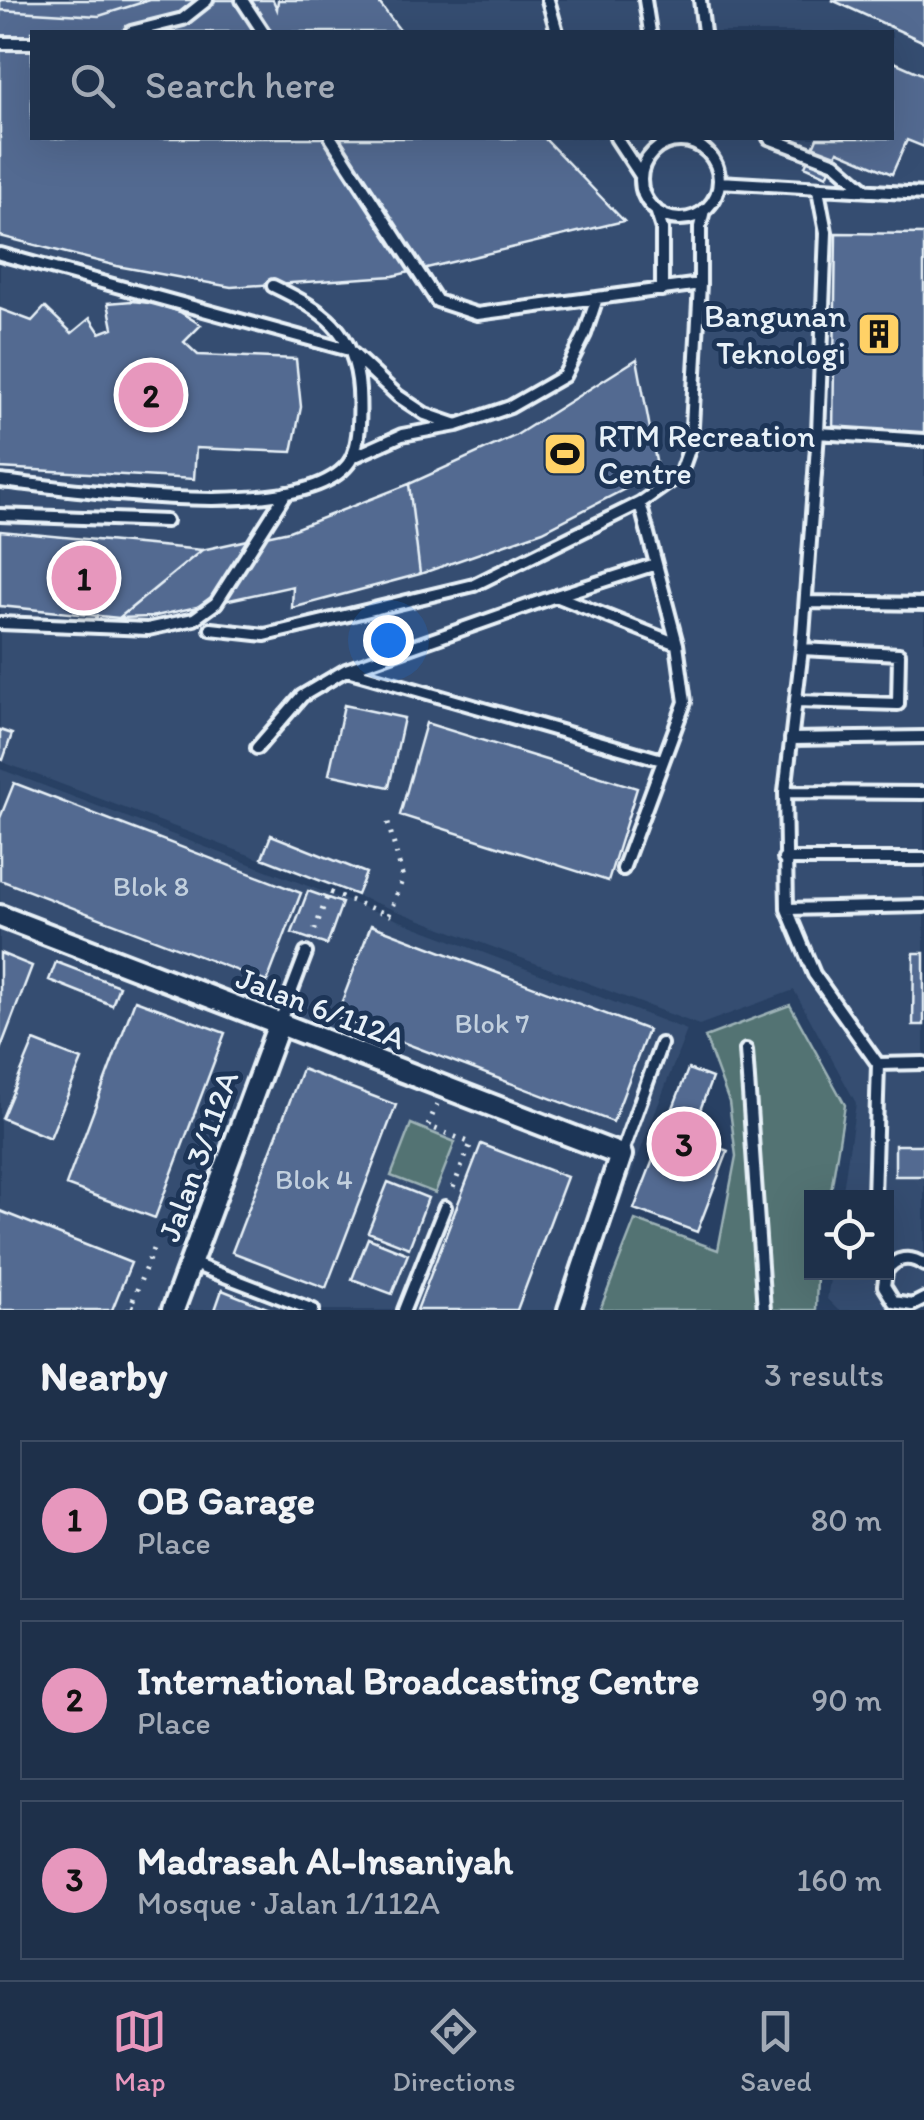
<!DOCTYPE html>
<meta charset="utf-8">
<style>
:root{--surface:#1e304a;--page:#263851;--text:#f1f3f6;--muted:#a1a9b5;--line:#3c4b62;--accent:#e797bd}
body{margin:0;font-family:Itim,sans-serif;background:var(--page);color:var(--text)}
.controls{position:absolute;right:30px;bottom:30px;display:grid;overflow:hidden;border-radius:0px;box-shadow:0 10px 40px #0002}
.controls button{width:90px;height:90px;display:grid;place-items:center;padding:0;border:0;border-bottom:2px solid var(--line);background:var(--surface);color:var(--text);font:50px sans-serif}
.you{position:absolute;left:388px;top:640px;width:35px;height:35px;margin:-25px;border:8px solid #fff;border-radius:50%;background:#1a73e8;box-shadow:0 0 0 15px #1a73e833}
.badge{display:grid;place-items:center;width:65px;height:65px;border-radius:50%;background:var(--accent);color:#111;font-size:32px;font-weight:700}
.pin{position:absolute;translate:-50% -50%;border:5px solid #fff;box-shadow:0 2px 10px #0006}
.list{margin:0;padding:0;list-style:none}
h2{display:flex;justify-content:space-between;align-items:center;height:130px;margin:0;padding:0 40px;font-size:42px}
h2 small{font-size:32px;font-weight:400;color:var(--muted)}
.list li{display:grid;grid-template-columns:65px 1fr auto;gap:30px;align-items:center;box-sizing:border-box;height:160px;margin:0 20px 20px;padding:0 20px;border:2px solid var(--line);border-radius:0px}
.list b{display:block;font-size:38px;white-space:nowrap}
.list p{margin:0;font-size:32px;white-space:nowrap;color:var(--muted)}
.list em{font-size:32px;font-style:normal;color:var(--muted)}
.icon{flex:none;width:55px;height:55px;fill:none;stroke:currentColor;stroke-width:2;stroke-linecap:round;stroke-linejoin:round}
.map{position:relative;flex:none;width:924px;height:1310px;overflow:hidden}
.search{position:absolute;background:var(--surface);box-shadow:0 10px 40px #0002;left:30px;right:30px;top:30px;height:110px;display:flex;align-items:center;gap:25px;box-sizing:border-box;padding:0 35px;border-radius:0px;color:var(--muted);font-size:38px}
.sheet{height:670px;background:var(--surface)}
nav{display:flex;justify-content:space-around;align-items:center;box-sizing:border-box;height:140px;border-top:2px solid var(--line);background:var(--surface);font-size:28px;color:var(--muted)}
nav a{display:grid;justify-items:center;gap:5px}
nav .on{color:var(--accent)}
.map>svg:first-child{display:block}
.built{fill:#354d71;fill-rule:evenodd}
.green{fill:#527373;stroke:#9db2b6;stroke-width:2.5}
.building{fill:#526b91;stroke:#e8f1f8;stroke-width:2.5}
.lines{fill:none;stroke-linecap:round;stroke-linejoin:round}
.lane-casing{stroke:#e8f1f8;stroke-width:18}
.street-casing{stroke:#e8f1f8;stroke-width:28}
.path{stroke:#e8f1f8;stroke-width:5;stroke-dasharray:2.5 8;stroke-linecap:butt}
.lane{stroke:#1d3557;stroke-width:10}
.street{stroke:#1d3557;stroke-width:20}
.labels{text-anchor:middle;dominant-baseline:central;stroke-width:10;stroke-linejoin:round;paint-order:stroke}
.number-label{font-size:28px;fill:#c2d0de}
.poi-label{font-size:32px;fill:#e8f1f8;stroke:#1d3557;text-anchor:end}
.street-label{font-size:32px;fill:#e8f1f8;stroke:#1d3557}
</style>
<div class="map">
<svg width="924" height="1310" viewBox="0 0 924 1310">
<rect width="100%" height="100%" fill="#284063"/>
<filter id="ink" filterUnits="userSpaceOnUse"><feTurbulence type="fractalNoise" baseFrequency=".01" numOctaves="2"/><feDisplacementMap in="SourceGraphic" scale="20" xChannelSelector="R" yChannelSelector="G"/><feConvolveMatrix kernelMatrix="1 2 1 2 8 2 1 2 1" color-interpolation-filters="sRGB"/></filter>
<g filter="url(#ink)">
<path class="built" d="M0,0H924V1310H838L827,1299L831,1273L886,1272V1198L842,1197L856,1103L794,990L699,1025L0,761ZM32,32H892V138H32Z
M0,769L687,1030L579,1310H0Z"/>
<path class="green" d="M790,1005L845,1105L830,1197L812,1198V1272L817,1273L816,1310H600L635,1220L718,1250L736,1156L729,1102L705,1037Z
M411,1124L455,1142L435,1193L391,1176Z"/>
<path class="building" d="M0,0H150L99,16L0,10Z
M150,0H273L277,9L278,0H377L399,29L393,32H32V138H544L624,221L393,276L231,287L117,266L0,236V10L99,16Z
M832,0H924V42Z
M892,61L924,75V147L907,140L892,174L838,151L827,176L805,166L817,138H892Z
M836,233L924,234V435L833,433Z
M132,301L158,304L180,312L201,325L184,342L198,355L296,359L301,407L292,452L196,448L194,479L0,468V309L32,321L45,307L72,333L90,318L100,333L113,328L108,303Z
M637,359L658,472L543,531L420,574L409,484L515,436Z
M409,484L420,574L292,608L293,586L151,617L119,618L202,550L289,531Z
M0,531L202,550L119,618L0,606Z
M344,705L404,718L389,787L329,774Z
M426,723L637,788L608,881L400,815Z
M0,730L12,734L3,760L0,759Z
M14,783L301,893L267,982L0,880V818Z
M271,835L366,873L357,895L262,858Z
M308,891L342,903L327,945L292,933Z
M371,925L648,1030L613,1122L336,1017Z
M0,953L32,966L0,1050Z
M914,953H924V1025H913Z
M56,962L119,986L112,1005L49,980Z
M135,1000L225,1033L155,1218L66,1185Z
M34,1041L82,1060L50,1138L2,1118Z
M302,1069L396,1105L326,1288L232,1252Z
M688,1069L712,1078L690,1137L728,1151L697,1232L634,1209Z
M924,1124V1176H895V1145H924Z
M481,1144L567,1177L517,1310H417Z
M388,1182L428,1198L409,1248L368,1232Z
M0,1211L131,1263L112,1310H0Z
M368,1238L408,1254L392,1294L352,1279Z
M222,1290L272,1310H215Z"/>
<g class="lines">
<defs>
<path id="lane" d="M242,0L263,32
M548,0L557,32
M645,0L650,32
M700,0L704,32
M131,32L183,19L207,0
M0,43H32
M331,138L437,301L477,314L597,298
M616,138L641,176
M769,138L835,163L867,191
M641 180a39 39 0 1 1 78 0a39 39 0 1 1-78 0Z
M719,182L924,194
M818,190L826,232L818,433L802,649L785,792L787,909L814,974L878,1064L874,1198
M656,210L662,229V290
M0,254L349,350L398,396L425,414L457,425
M818,433L924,440
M353,457L402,435L457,425L510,407L564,376L585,334L597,298L700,284
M0,481C74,488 299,526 348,464C361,448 360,411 359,390C355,330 323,310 273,286
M0,515L166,521
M656,564L556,596L677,644
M806,602L924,604
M0,623L148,629L194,619L216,603L286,493
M211,629L265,635L474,585L640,503L680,475L691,444L700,284V227L704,210
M347,670L662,760
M796,701L898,704L899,654L802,649
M791,739L924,737
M257,748L302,696L346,670L556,596
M785,792L924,793
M784,859H924
M623,869L685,702L677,644L640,503
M787,909L924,906
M279,1024L306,953
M746,1050L764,1310
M878,1064L924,1063
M621,1155L661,1044
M191,1263L313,1310
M886,1271C896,1257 910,1255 924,1265
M886,1272L884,1286L894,1302L912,1305L924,1299
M404,1310L445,1207"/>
<path id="street" d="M0,916L621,1155L569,1310
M173,1310L279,1024"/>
</defs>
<use href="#lane" class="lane-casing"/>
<use href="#street" class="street-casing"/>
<path class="path" d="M311,940L329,892L389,915L403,878L387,819
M437,1104L428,1126L471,1143L451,1193
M131,1306L141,1310
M129,1310L153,1249"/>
<use href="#lane" class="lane"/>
<use href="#street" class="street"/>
</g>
</g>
<defs>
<symbol id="building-square" viewBox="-11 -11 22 22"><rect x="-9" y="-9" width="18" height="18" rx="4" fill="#ffd166" stroke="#1d3557"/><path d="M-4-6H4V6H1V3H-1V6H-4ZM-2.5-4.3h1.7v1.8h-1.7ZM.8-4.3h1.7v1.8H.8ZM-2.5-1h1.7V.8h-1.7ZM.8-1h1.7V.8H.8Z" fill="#111"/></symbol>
<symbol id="stadium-square" viewBox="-11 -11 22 22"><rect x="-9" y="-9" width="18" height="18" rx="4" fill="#ffd166" stroke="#1d3557"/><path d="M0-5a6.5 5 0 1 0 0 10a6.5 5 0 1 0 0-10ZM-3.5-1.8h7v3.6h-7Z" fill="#111"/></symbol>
</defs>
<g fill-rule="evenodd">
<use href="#building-square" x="854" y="309" width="50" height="50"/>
<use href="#stadium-square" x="540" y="429" width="50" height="50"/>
</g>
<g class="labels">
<g class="number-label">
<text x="151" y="886">Blok 8</text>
<text x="492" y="1023">Blok 7</text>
<text x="314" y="1179">Blok 4</text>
</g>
<g class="poi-label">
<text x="846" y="316">Bangunan<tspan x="846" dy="37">Teknologi</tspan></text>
<text x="598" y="436" text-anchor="start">RTM Recreation<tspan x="598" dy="37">Centre</tspan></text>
</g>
<g class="street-label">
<text transform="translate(321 1008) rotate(21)">Jalan 6/112A</text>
<text transform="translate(198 1156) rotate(-70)">Jalan 3/112A</text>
</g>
</g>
</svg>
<div class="controls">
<button><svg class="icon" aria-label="locate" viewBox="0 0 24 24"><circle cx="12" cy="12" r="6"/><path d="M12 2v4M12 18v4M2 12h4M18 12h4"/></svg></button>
</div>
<div class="you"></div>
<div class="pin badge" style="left:84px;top:578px">1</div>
<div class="pin badge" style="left:151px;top:395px">2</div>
<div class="pin badge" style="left:684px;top:1144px">3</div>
<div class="search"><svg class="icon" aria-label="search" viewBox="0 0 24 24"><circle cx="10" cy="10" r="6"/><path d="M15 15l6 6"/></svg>Search here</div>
</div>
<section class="sheet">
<h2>Nearby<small>3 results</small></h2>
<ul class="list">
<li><span class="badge">1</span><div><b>OB Garage</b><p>Place</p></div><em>80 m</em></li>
<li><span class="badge">2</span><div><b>International Broadcasting Centre</b><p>Place</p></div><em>90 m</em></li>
<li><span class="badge">3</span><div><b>Madrasah Al-Insaniyah</b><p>Mosque · Jalan 1/112A</p></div><em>160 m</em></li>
</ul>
</section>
<nav>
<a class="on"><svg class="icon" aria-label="map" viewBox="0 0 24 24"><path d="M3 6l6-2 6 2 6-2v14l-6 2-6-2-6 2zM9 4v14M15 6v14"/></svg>Map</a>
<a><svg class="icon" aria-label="directions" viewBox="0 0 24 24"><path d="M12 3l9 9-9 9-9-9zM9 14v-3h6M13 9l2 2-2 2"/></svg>Directions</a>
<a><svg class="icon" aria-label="saved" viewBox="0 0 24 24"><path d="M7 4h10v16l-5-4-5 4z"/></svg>Saved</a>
</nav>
